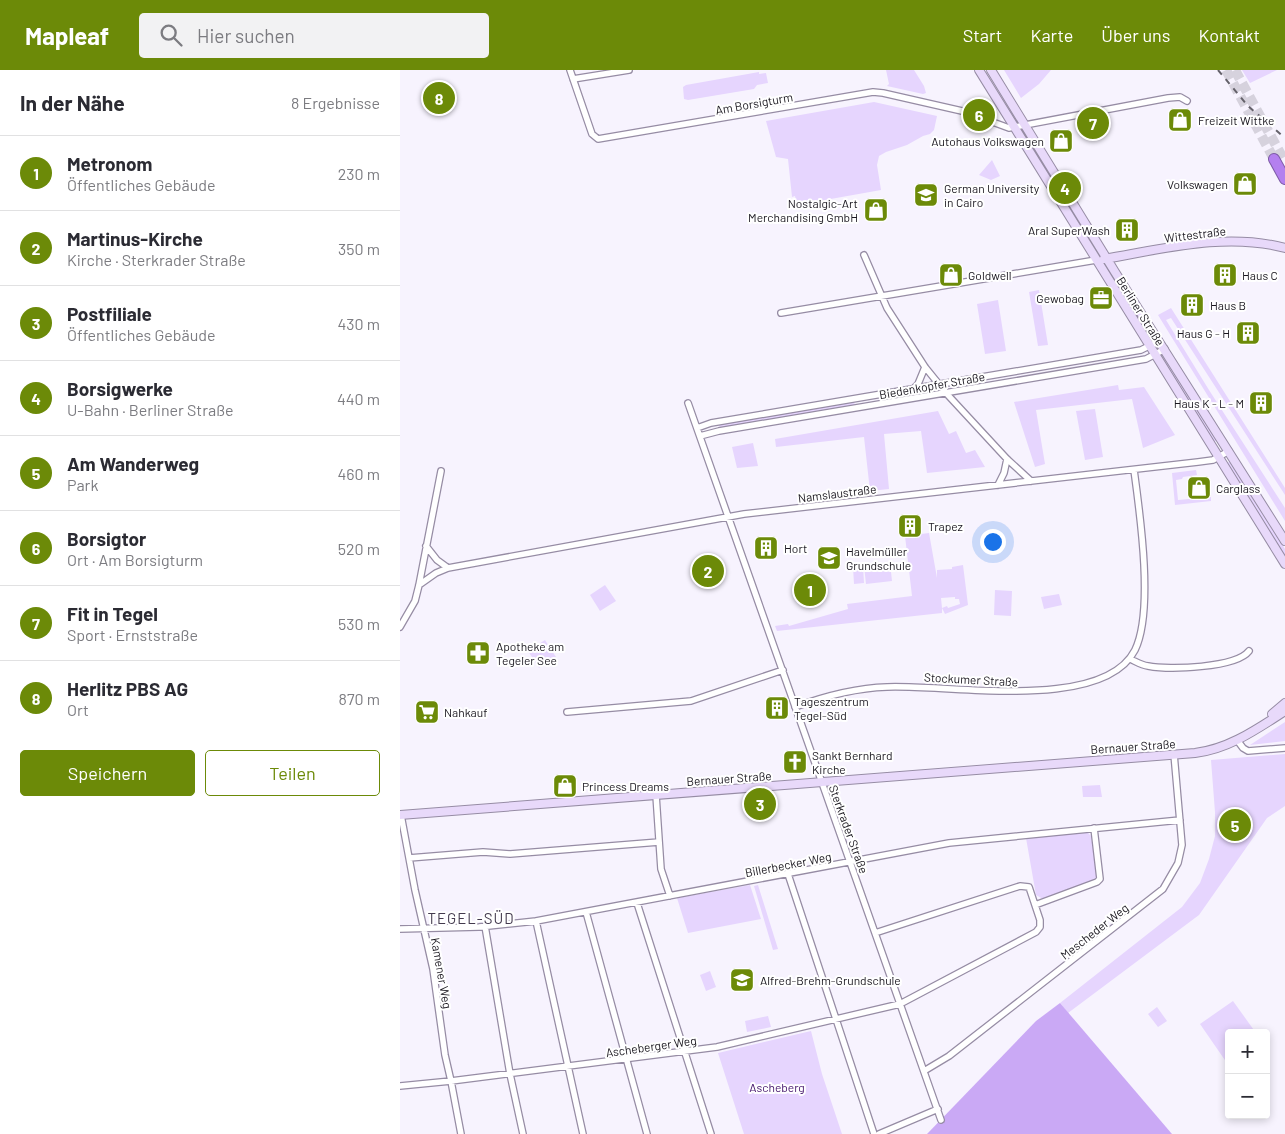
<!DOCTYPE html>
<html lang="de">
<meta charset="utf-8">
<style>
:root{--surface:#fff;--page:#f2f2f3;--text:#2b2b33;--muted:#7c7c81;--line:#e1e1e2;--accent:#6c8a08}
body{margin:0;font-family:Barlow,sans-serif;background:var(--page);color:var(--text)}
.controls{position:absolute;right:15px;bottom:15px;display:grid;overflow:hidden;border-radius:5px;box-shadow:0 2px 8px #0003}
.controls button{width:45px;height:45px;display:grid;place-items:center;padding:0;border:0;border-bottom:1px solid var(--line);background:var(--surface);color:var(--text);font:25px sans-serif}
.you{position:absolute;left:592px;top:471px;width:18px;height:18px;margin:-12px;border:4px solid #fff;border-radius:50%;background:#1a73e8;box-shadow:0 0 0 8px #1a73e833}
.badge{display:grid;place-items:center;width:32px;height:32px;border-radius:50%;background:var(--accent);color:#fff;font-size:16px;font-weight:700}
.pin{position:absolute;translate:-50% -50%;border:2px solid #fff;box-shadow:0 1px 5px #0006}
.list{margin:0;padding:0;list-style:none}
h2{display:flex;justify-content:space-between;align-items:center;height:65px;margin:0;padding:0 20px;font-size:21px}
h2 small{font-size:16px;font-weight:400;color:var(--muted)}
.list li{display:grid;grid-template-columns:32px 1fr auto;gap:15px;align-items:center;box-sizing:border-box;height:75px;padding:0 20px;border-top:1px solid var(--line)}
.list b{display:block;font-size:19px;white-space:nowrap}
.list p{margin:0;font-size:16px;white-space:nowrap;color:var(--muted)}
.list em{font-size:16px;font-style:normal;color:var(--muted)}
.actions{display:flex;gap:10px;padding:15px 20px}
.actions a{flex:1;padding:11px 0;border:1px solid var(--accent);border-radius:5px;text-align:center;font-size:18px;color:var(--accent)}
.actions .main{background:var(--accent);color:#fff}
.icon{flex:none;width:28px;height:28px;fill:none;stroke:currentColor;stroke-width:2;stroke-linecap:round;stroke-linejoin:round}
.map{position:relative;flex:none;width:885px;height:1064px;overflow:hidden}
header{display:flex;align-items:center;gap:30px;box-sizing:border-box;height:70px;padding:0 25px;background:var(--accent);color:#fff}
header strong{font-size:24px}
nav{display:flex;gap:28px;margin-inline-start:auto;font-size:18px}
.search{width:350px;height:45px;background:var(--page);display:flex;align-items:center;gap:12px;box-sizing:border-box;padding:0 18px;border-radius:5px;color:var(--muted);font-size:19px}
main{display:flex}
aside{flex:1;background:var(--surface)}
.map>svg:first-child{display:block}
.green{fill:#e6d5fe;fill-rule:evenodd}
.forest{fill:#caa9f5}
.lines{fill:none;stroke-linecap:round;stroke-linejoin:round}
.motorway-tunnel{stroke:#d6d2dd;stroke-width:10;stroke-dasharray:10 5;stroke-linecap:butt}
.minor-casing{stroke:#968ca4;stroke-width:8}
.secondary-casing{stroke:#968ca4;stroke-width:10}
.motorway-casing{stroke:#7e5ca7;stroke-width:12}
.minor{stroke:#fff;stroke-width:5.5}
.secondary{stroke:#e8d9fa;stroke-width:8}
.motorway{stroke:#b480ef;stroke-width:10}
.rail{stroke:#64616a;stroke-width:2;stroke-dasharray:6 6;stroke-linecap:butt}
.labels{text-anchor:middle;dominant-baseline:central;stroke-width:4;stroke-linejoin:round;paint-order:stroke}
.street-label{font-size:12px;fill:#1b1820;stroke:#fff}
.poi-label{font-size:12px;fill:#1b1820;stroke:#fff;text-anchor:start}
.park-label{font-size:12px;fill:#44146b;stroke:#fff}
.quarter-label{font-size:15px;letter-spacing:1px;fill:#433a4e;stroke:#fff}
</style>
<header>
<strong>Mapleaf</strong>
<div class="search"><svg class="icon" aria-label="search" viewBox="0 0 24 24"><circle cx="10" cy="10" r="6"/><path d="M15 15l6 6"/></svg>Hier suchen</div>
<nav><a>Start</a><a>Karte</a><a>Über uns</a><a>Kontakt</a></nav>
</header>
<main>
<aside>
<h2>In der Nähe<small>8 Ergebnisse</small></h2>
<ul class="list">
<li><span class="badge">1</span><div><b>Metronom</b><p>Öffentliches Gebäude</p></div><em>230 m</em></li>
<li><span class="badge">2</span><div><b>Martinus-Kirche</b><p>Kirche · Sterkrader Straße</p></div><em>350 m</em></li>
<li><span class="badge">3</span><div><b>Postfiliale</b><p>Öffentliches Gebäude</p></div><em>430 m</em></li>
<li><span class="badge">4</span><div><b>Borsigwerke</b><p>U-Bahn · Berliner Straße</p></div><em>440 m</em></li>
<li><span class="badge">5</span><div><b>Am Wanderweg</b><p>Park</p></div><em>460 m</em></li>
<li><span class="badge">6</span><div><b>Borsigtor</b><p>Ort · Am Borsigturm</p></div><em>520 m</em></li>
<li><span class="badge">7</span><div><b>Fit in Tegel</b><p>Sport · Ernststraße</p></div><em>530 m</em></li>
<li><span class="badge">8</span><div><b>Herlitz PBS AG</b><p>Ort</p></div><em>870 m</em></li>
</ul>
<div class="actions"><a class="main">Speichern</a><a>Teilen</a></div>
</aside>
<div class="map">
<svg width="885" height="1064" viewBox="0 0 885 1064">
<rect width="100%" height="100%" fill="#f7f3fe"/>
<path class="green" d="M486,0H514L524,16L526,23L523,24L487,16L489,14Z
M604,0H651L639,14L621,28Z
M842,0H877L850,13Z
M359,2V4L366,3L368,13L357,15L354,19L288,30L284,29L283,17L286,15Z
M474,32L537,46L534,60L530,64L523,66L507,75L486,82L479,86L477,95L481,120L397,135L395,126L392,127L388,89L376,87L366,51Z
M625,69H627L665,125L697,177L695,178L678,151L671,142Z
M592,90L600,106L591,110L579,105Z
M639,220L648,275L638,276L629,222Z
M598,230L606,281L585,284L577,234Z
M771,238L885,418V425L771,248L766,250L809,320L885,438V451L758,245Z
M764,284L818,370L814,372L760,286Z
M718,315L719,320L744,317L775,365L743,378L732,329L636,340L645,394L635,397L614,332Z
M454,331L455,336L321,358L319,356V354Z
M695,339L703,387L685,390L676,341Z
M538,341L549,364L556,361L566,383L575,380L585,397L527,403L521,361L484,364L489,419L470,421L464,367L376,377L375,369Z
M353,373L358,396L337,398L332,377Z
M831,391L885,479V486L827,393Z
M796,400L797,405L783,407L782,409L776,410L778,430L811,427V431L775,435L772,403Z
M529,463L537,508V500L552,499V497L563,495L568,535L545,544L542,538V543L377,561L375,556L388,554L389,556L448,539L447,534L512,526L505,466ZM555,527V529H559L560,534L548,538L547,536L542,538L541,528Z
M490,493L492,511L466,514L464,496Z
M463,496L464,513L454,514L453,497Z
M205,515L216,531L200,541L190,525Z
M595,520L612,521L611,546L594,545Z
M659,524L662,535L644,539L641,527Z
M145,570L156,587L139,598L128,581Z
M885,652V671L850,675Z
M885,684V736L867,748L799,845L668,943L660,933L782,837L800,813L809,789L815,766V742L811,690Z
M700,715L702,727H683L682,716Z
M687,762L691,766L697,803L696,808L692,811L643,829L636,825L626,768Z
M350,815L361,849L288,863L277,828Z
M358,815L378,879L373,880L354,816Z
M310,901L316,917L306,921L300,905Z
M833,931L856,963H829V996L800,954Z
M757,937L767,951L758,957L748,944Z
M368,946L371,957L347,962L345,951Z
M411,961L422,1004L442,1064H344L318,983Z"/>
<path class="forest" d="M660,933L772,1064H527L636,951Z"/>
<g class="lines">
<path class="motorway-tunnel" d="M826,0L874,89
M835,0L885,92"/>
<defs>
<path id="minor" d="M170,0L192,64L198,69L473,22L483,23L562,41L578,46
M173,9L229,0
M579,47L609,58L768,28L780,27L787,31
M464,185L487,238L525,297L546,323L607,389L631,411
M381,243L696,190
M513,319L518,314L525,297
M288,333L541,1050
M297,358L311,353L741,280L759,271
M300,366L319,361L746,289L765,279
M598,415L604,403L607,389
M26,476L37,490L48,498
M19,515L36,503L48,498L344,444L798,392L813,390L829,381
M0,557L15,531L19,515L41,401
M730,589C735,591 741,595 748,596C769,600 836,598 849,581
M395,637C425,626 455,618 487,617C546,614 703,643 735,580C754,541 740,444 734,400
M167,642L291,631L383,600
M837,670L843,678L848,681L885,678
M256,725L261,799L270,826
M1,745L15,820L33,899L45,985L51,1011L61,1064
M9,788L83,782L110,784L259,772
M388,804L474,1064
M237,833L311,1064
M635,835L697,812L700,809L694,758
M186,842L247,1064
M136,851L183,1064
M85,856L110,1004L123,1064
M0,859L79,857L136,851L549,773L780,750
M524,1001L549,986L763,819L778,793L782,775L774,684
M0,1016L51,1011L317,977L500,934L636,862L640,857V850L629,817L620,816L475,863
M479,1064L538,1039"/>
<path id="secondary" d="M579,0L885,494
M591,0L715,202L885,471
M704,189C763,179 826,162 885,178
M872,644L885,633
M0,745L795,683C829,679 857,659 885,641"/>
<path id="motorway" d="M874,89L885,109"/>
</defs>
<use href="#minor" class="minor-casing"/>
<use href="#secondary" class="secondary-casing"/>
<use href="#motorway" class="motorway-casing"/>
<use href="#minor" class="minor"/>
<use href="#secondary" class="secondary"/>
<use href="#motorway" class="motorway"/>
<path class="rail" d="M818,0L848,36L885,68"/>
</g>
<defs>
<symbol id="shop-square" viewBox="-11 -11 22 22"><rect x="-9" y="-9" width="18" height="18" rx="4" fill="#6c8a08" stroke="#fff"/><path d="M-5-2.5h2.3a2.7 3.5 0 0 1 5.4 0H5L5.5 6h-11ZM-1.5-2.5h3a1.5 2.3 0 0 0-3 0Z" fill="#fff"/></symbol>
<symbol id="university-square" viewBox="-11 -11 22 22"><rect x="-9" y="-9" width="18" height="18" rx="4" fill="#6c8a08" stroke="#fff"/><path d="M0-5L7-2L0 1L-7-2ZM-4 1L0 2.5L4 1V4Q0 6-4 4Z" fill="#fff"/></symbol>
<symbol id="building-square" viewBox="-11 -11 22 22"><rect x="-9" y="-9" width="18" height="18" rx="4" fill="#6c8a08" stroke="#fff"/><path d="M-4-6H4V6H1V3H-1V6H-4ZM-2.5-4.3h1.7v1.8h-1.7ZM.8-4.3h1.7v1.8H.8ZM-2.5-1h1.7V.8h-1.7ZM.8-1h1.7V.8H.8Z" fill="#fff"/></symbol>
<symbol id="office-square" viewBox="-11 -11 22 22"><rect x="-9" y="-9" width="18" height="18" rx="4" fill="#6c8a08" stroke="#fff"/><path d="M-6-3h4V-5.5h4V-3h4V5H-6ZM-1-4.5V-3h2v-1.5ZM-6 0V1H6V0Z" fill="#fff"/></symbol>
<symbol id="school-square" viewBox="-11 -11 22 22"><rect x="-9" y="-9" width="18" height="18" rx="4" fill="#6c8a08" stroke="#fff"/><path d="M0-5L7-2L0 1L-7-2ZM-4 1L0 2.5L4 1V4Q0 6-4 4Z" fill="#fff"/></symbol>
<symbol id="pharmacy-square" viewBox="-11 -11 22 22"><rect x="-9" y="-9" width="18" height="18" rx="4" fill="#6c8a08" stroke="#fff"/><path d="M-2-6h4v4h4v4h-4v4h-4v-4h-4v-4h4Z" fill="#fff"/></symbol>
<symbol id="supermarket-square" viewBox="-11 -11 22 22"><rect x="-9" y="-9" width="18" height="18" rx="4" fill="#6c8a08" stroke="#fff"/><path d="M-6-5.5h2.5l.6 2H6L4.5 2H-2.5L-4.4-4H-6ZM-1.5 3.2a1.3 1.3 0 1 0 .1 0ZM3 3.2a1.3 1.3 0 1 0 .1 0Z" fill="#fff"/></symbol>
<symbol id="church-square" viewBox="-11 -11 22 22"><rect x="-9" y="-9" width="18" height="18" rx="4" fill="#6c8a08" stroke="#fff"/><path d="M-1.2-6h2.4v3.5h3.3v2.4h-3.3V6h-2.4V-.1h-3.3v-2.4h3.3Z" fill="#fff"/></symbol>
</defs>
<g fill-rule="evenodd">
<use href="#shop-square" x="766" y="36" width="28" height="28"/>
<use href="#shop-square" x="647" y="57" width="28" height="28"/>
<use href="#shop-square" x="831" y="100" width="28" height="28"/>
<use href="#university-square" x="512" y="111" width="28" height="28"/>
<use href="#shop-square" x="462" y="126" width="28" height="28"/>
<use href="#building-square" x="713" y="146" width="28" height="28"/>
<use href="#shop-square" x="537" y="191" width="28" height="28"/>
<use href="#building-square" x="811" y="191" width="28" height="28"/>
<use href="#office-square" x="687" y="214" width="28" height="28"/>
<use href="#building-square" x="778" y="221" width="28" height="28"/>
<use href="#building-square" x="834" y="249" width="28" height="28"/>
<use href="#building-square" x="847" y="319" width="28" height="28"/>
<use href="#shop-square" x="785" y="404" width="28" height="28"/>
<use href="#building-square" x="496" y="442" width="28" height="28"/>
<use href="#building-square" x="352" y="464" width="28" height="28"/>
<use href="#school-square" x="415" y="474" width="28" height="28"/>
<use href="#pharmacy-square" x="64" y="569" width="28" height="28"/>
<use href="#building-square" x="363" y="624" width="28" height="28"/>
<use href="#supermarket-square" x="13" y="628" width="28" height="28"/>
<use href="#church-square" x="381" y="678" width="28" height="28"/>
<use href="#shop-square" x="151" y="702" width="28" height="28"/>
<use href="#school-square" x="328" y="896" width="28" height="28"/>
</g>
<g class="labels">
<g class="street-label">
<text transform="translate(354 33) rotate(-10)">Am Borsigturm</text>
<text transform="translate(795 164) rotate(-7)">Wittestraße</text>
<text transform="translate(741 241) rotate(58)">Berliner Straße</text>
<text transform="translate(532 315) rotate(-10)">Biedenkopfer Straße</text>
<text transform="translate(437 423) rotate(-7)">Namslaustraße</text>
<text transform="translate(571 609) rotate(3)">Stockumer Straße</text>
<text transform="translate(733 676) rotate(-4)">Bernauer Straße</text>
<text transform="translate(329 708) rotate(-4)">Bernauer Straße</text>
<text transform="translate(449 759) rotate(70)">Sterkrader Straße</text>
<text transform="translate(388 794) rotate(-11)">Billerbecker Weg</text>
<text transform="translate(694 861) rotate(-38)">Mescheder Weg</text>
<text transform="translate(42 903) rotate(80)">Kamener Weg</text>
<text transform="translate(251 976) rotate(-8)">Ascheberger Weg</text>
</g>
<g class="poi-label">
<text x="798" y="50">Freizeit Wittke</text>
<text x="644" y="71" text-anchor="end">Autohaus Volkswagen</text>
<text x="828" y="114" text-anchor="end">Volkswagen</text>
<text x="544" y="118">German University<tspan x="544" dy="14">in Cairo</tspan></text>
<text x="458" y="133" text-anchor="end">Nostalgic-Art<tspan x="458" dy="14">Merchandising GmbH</tspan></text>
<text x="710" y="160" text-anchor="end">Aral SuperWash</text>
<text x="568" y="205">Goldwell</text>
<text x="842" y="205">Haus C</text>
<text x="684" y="228" text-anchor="end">Gewobag</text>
<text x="810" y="235">Haus B</text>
<text x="830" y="263" text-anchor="end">Haus G - H</text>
<text x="844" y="333" text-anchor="end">Haus K - L - M</text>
<text x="816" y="418">Carglass</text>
<text x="528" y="456">Trapez</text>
<text x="384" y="478">Hort</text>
<text x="446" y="481">Havelmüller<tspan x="446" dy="14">Grundschule</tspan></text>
<text x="96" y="576">Apotheke am<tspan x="96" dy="14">Tegeler See</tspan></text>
<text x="394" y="631">Tageszentrum<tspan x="394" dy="14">Tegel-Süd</tspan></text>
<text x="44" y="642">Nahkauf</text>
<text x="412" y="685">Sankt Bernhard<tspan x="412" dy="14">Kirche</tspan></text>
<text x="182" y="716">Princess Dreams</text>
<text x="360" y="910">Alfred-Brehm-Grundschule</text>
</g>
<g class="park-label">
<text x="377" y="1017">Ascheberg</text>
</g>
<g class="quarter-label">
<text x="71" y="848">TEGEL-SÜD</text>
</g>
</g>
</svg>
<div class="controls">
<button>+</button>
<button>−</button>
</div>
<div class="you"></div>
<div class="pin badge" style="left:410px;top:520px">1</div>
<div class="pin badge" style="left:308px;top:501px">2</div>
<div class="pin badge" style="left:360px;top:734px">3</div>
<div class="pin badge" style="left:665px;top:118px">4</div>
<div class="pin badge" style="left:835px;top:755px">5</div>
<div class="pin badge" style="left:579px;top:45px">6</div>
<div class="pin badge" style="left:693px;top:53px">7</div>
<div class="pin badge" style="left:39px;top:28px">8</div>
</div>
</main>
